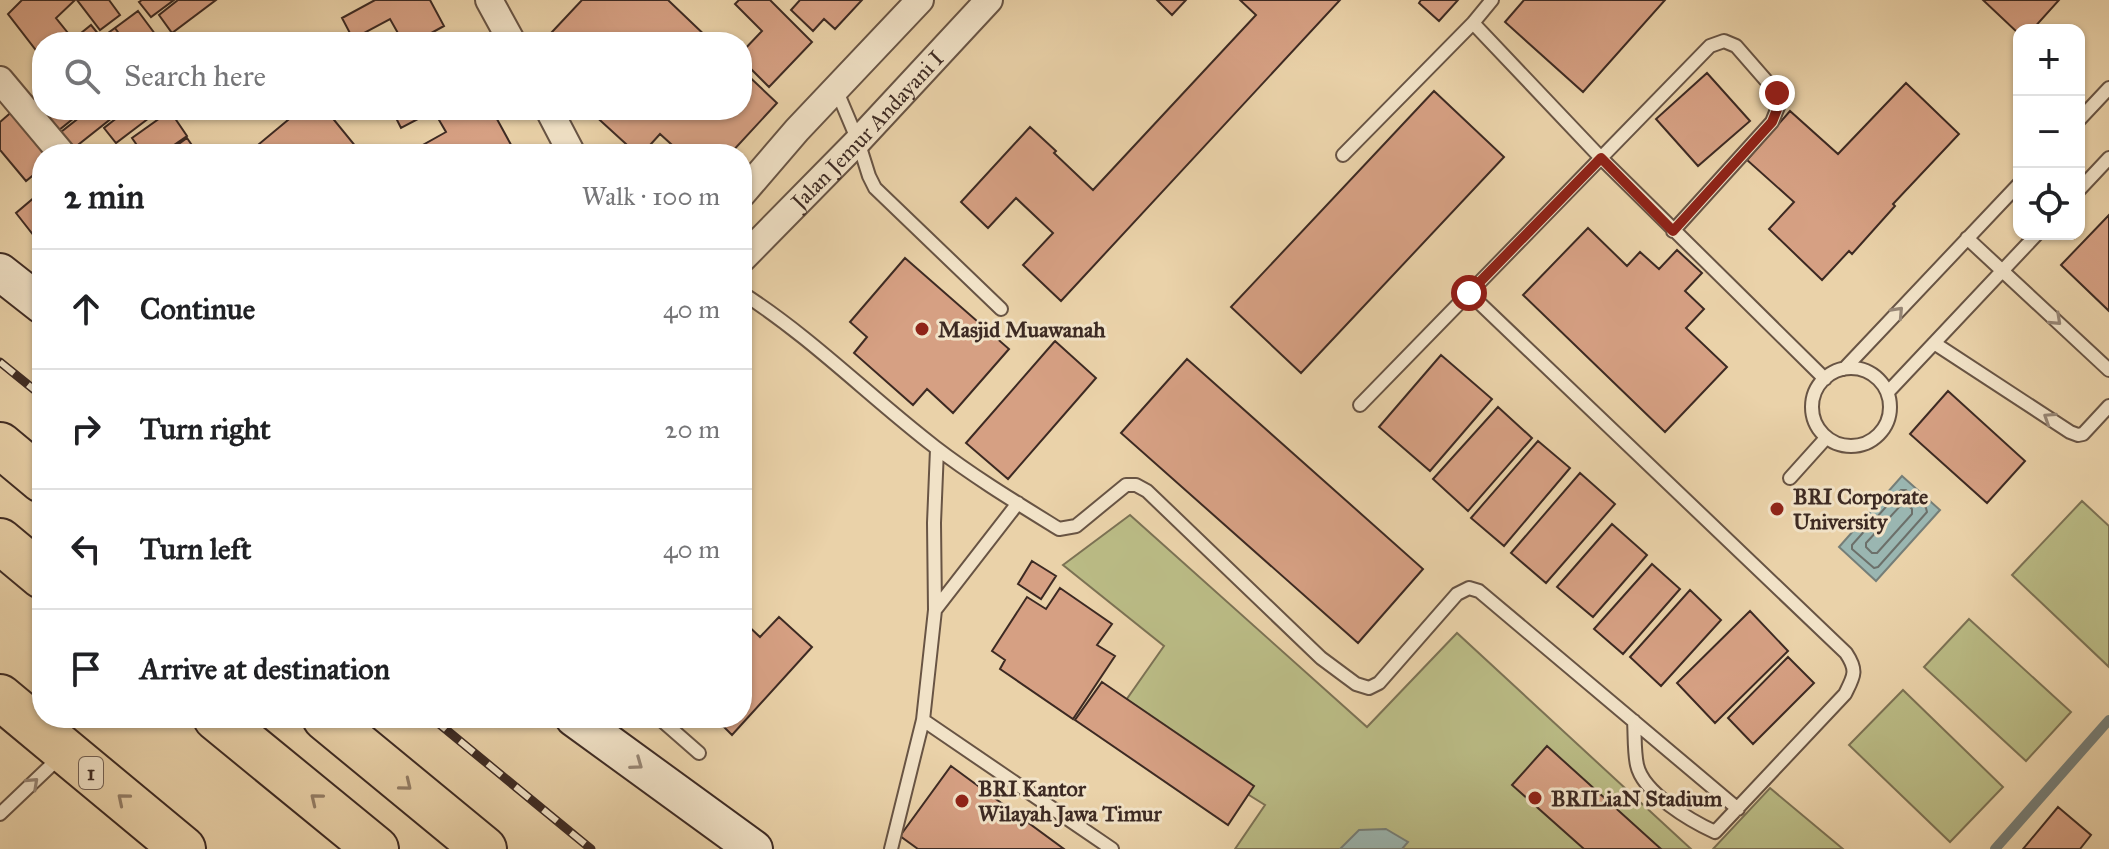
<!DOCTYPE html>
<meta charset="utf-8">
<style>
:root{--surface:#fff;--page:#f6f6f6;--text:#202124;--muted:#757577;--line:#e0e0e0}
body{margin:0;font-family:"IM FELL Great Primer",serif;background:var(--page);color:var(--text)}
.controls{position:absolute;right:24px;top:24px;display:grid;overflow:hidden;border-radius:16px;box-shadow:0 2px 6px #0004}
.controls button{width:72px;height:72px;display:grid;place-items:center;padding:0;border:0;border-bottom:2px solid var(--line);background:var(--surface);color:var(--text);font:40px sans-serif}
.stop{position:absolute;width:24px;height:24px;margin:-18px;border:6px solid #8f2418;border-radius:50%;background:#fff}
.stop.end{background:#8f2418;border-color:#fff;box-shadow:0 2px 8px #0008}
.list{margin:0;padding:0;list-style:none}
h2{display:flex;justify-content:space-between;align-items:center;height:104px;margin:0;padding:0 32px;font-size:34px}
h2 small{font-size:26px;font-weight:400;color:var(--muted)}
.list li{display:grid;grid-template-columns:52px 1fr auto;gap:24px;align-items:center;box-sizing:border-box;height:120px;padding:0 32px;border-top:2px solid var(--line)}
.list b{display:block;font-size:30px;white-space:nowrap}
.list em{font-size:26px;font-style:normal;color:var(--muted)}
.icon{flex:none;width:44px;height:44px;fill:none;stroke:currentColor;stroke-width:2;stroke-linecap:round;stroke-linejoin:round}
.map{position:relative;flex:none;width:2109px;height:849px;overflow:hidden}
.search{position:absolute;background:var(--surface);box-shadow:0 2px 6px #0004;left:32px;top:32px;width:720px;height:88px;display:flex;align-items:center;gap:20px;box-sizing:border-box;padding:0 28px;border-radius:32px;color:var(--muted);font-size:30px}
.panel{position:absolute;background:var(--surface);box-shadow:0 2px 6px #0004;left:32px;top:144px;width:720px;height:584px;border-radius:32px}
.map>svg:first-child{display:block}
.green{fill:#babb85;stroke:#7c7254;stroke-width:2}
.water{fill:#9ab6b1;stroke:#757e78;stroke-width:2}
.lines{fill:none;stroke-linecap:round;stroke-linejoin:round}
.shore{stroke:#6c706a;stroke-width:2}
.stream{stroke:#757e78;stroke-width:10}
.building{fill:#d6a083;stroke:#3d2a23;stroke-width:2}
.lane-casing{stroke:#685444;stroke-width:16}
.street-casing{stroke:#685444;stroke-width:30}
.secondary-casing{stroke:#3d2a23;stroke-width:40}
.highway-casing{stroke:#3d2a23;stroke-width:48}
.lane{stroke:#f1e2c7;stroke-width:12}
.street{stroke:#f1e2c7;stroke-width:26}
.secondary{stroke:#f1e2c7;stroke-width:36}
.highway{stroke:#ead2a9;stroke-width:44}
.rail-casing{stroke:#3d2a23;stroke-width:9}
.rail{stroke:#f1e2c7;stroke-width:6;stroke-dasharray:18;stroke-linecap:butt}
.oneway{stroke:#978675}
.oneway2{stroke:#947e66}
.route{stroke:#8f2418;stroke-width:10}
.poi-dot{fill:#8f2418;stroke:#f1e2c7;stroke-width:3}
.labels{text-anchor:middle;dominant-baseline:central;stroke-width:6;stroke-linejoin:round;paint-order:stroke}
.shield{fill:#f1e2c7;stroke:#736154;stroke-width:2}
.shield-label{font-size:20px;font-weight:bold;fill:#3d2a23}
.street-label{font-size:22px;fill:#3d2a23;stroke:#f1e2c7}
.poi-label{font-size:22px;font-weight:bold;fill:#3d2a23;stroke:#f1e2c7;text-anchor:start}
</style>
<div class="map">
<svg width="2109" height="849" viewBox="0 0 2109 849">
<rect width="100%" height="100%" fill="#ead2a9"/>
<filter id="stains"><feTurbulence type="fractalNoise" baseFrequency=".0025" numOctaves="4"/><feColorMatrix values="0 0 0 0 .2 0 0 0 0 .09 0 0 0 0 .02 0 0 0 .5 -.17"/></filter>
<radialGradient id="worn" r=".72"><stop offset=".6" stop-color="#630" stop-opacity="0"/><stop offset="1" stop-color="#630" stop-opacity=".3"/></radialGradient>
<path class="green" d="M2082,501L2109,526V667L2012,575Z
M1130,515L1367,727L1457,633L1691,849H1235L1265,805L1117,713L1164,646L1063,565Z
M1969,619L2071,712L2026,761L1924,667Z
M1903,690L2003,787L1950,842L1849,745Z
M1770,788L1843,849H1713Z"/>
<path class="water" d="M1902,476L1940,510L1876,581L1839,547Z
M1386,829L1408,842L1402,849H1340L1359,830Z"/>
<g class="lines">
<path class="shore" d="M1901,490H1906L1926,508L1927,512L1878,567L1874,568L1852,549V545Z
M1902,504H1906L1912,509V514L1877,553H1872L1866,547V543Z"/>
<path class="stream" d="M1995,849L2109,720"/>
</g>
<path class="building" d="M22,0H75L56,18L72,38L66,42H42V58L8,14Z
M77,0H109L120,15L100,30Z
M142,0H174L151,17L139,2Z
M178,0H216L172,33L159,15Z
M375,0H430L444,26L415,42H403L390,19L353,39L342,18Z
M582,0H668L712,42H563L552,32Z
M739,0H770L812,42L769,87L742,60V52L762,31L735,4Z
M800,0H862L835,29L824,19L813,31L791,10Z
M1157,0H1186L1172,15Z
M1240,0H1340L1061,301L1023,265L1053,233L1016,198L988,228L961,202L1030,127L1056,151L1054,153L1093,190L1256,15Z
M1421,0H1458L1439,21L1419,3Z
M1524,0H1665L1583,92L1505,22Z
M1983,0H2059L2032,30H2019V34Z
M138,11L161,42H125L115,28Z
M91,25L100,36L92,42H70Z
M115,28L125,42H98L97,41Z
M742,70L777,103L730,154H682L660,134L642,154H637L591,112L593,110H742Z
M1707,73L1750,121L1698,166L1656,119Z
M1906,83L1959,134L1893,204L1895,206L1852,254L1849,251L1822,280L1769,229L1794,202L1747,160L1790,111L1838,154Z
M1434,91L1504,157L1301,373L1231,307Z
M15,109L51,154H42V168L26,181L0,150V122Z
M59,110H84L59,130L49,118Z
M89,110H122L74,148L61,132Z
M127,110H155L157,112L116,143L104,128Z
M300,110H326L357,148L349,154H247Z
M392,110H435L401,128Z
M458,110H492L515,152L512,154H416L414,150L446,132L439,120Z
M170,111L187,136L161,154H143L132,138Z
M187,138L198,154H165Z
M42,191V237L38,241L16,213Z
M2109,215V311L2061,265Z
M1588,228L1627,266L1640,252L1659,269L1677,250L1702,273L1685,291L1704,309L1686,328L1727,367L1665,432L1523,295Z
M905,258L1009,349L953,413L927,389L913,405L854,353L867,337L850,322Z
M1055,341L1096,378L1008,479L966,443Z
M1441,355L1492,399L1430,471L1379,427Z
M1187,359L1423,569L1358,643L1121,433Z
M1948,391L2025,461L1987,503L1910,434Z
M1498,407L1532,438L1468,511L1433,479Z
M1538,441L1570,468L1504,546L1471,518Z
M1580,473L1615,504L1546,583L1511,553Z
M1612,524L1647,555L1593,617L1557,587Z
M1032,561L1056,576L1041,599L1018,584Z
M1652,564L1680,589L1623,654L1594,629Z
M1060,588L1112,624L1097,645L1115,656L1073,719L1000,669L1005,660L992,651L1027,597L1046,609Z
M1690,590L1721,620L1661,686L1630,657Z
M1750,611L1788,651L1715,723L1677,683Z
M779,617L812,647L732,735L715,718H742V620L760,637Z
M1788,657L1814,683L1753,744L1728,718Z
M1102,682L1254,786L1228,825L1075,720Z
M1547,746L1661,849H1584L1512,785Z
M951,766L1064,849H918L900,836Z
M2058,807L2091,835L2080,849H2023Z"/>
<g class="lines">
<defs>
<path id="lane" d="M1473,23L1601,158L1825,379
M836,89L858,141L869,176L875,188L1001,309
M2079,120L2109,88
M1343,155L1473,23L1492,0
M2079,190L2109,158
M1967,238L2109,370
M742,293C811,337 870,397 935,447C974,477 1017,503 1059,529L1076,526L1126,485H1136L1147,491L1321,658L1356,684L1369,688L1379,683L1457,594L1469,588L1479,591L1738,809
M1469,293L1846,653C1858,671 1854,676 1845,694L1715,832C1691,821 1643,793 1637,765C1634,751 1635,735 1634,721
M1934,343L2070,432L2078,435L2083,434L2109,406
M1812 407a39 39 0 1 1 78 0a39 39 0 1 1-78 0Z
M1844,369L2019,184
M1888,392L2037,234
M1360,405L1710,46L1724,41L1736,46L1777,93L1778,107L1772,122L1673,231
M1790,478L1826,438
M935,610L1018,503
M659,718L699,753
M923,720L1112,849
M0,814L62,755
M891,849L923,720L935,610L934,523L937,449"/>
<g id="street">
<path d="M489,0L512,42"/>
<path d="M0,80L62,154"/>
<path d="M549,110L572,154"/>
<path d="M742,194L797,130L920,0"/>
<path id="s1" d="M742,259L858,141L989,0"/>
</g>
<path id="secondary" d="M0,272L42,305
M574,718L754,849"/>
<path id="highway" d="M0,445L42,480
M0,541L42,576
M0,697L183,849
M216,718L376,849
M325,718L484,849"/>
</defs>
<use href="#lane" class="lane-casing"/>
<use href="#street" class="street-casing"/>
<use href="#secondary" class="secondary-casing"/>
<use href="#highway" class="highway-casing"/>
<use href="#lane" class="lane"/>
<use href="#street" class="street"/>
<use href="#secondary" class="secondary"/>
<use href="#highway" class="highway"/>
<defs>
<path id="rail" d="M0,362L42,396
M432,718L591,849"/>
</defs>
<use href="#rail" class="rail-casing"/>
<use href="#rail" class="rail"/>
</g>
<defs><path id="oneway-chevron" d="M-2-3.5L2.5 0L-2 3.5" fill="none" stroke-width="1.6" stroke-linecap="round" stroke-linejoin="round" transform="scale(2)"/></defs>
<g class="oneway">
<use href="#oneway-chevron" transform="translate(1898 312) rotate(-47)"/>
<use href="#oneway-chevron" transform="translate(2056 320) rotate(43)"/>
<use href="#oneway-chevron" transform="translate(2049 418) rotate(-147)"/>
<use href="#oneway-chevron" transform="translate(637 764) rotate(36)"/>
<use href="#oneway-chevron" transform="translate(33 783) rotate(-43)"/>
</g>
<g class="oneway2">
<use href="#oneway-chevron" transform="translate(406 785) rotate(39)"/>
<use href="#oneway-chevron" transform="translate(123 799) rotate(-140)"/>
<use href="#oneway-chevron" transform="translate(316 799) rotate(-141)"/>
</g>
<g class="lines">
<path class="route" d="M1469,293L1601,158L1673,231L1772,122L1778,107L1777,93"/>
</g>
<g class="poi-dot">
<circle cx="922" cy="329" r="8"/>
<circle cx="1777" cy="509" r="8"/>
<circle cx="1535" cy="798" r="8"/>
<circle cx="962" cy="801" r="8"/>
</g>
<g class="labels">
<rect class="shield" x="79" y="757" width="24" height="32" rx="6"/>
<g class="shield-label">
<text x="91" y="773">1</text>
</g>
<g class="street-label">
<text stroke="none"><textPath href="#s1" startOffset="180">Jalan Jemur Andayani I</textPath></text>
</g>
<g class="poi-label">
<text x="938" y="329">Masjid Muawanah</text>
<text x="1793" y="496">BRI Corporate<tspan x="1793" dy="25">University</tspan></text>
<text x="978" y="788">BRI Kantor<tspan x="978" dy="25">Wilayah Jawa Timur</tspan></text>
<text x="1551" y="798">BRILiaN Stadium</text>
</g>
</g>
<rect width="100%" height="100%" filter="url(#stains)"/>
<rect width="100%" height="100%" fill="url(#worn)"/>
</svg>
<div class="controls">
<button>+</button>
<button>−</button>
<button><svg class="icon" aria-label="locate" viewBox="0 0 24 24"><circle cx="12" cy="12" r="6"/><path d="M12 2v4M12 18v4M2 12h4M18 12h4"/></svg></button>
</div>
<div class="stop" style="left:1469px;top:293px"></div>
<div class="stop end" style="left:1777px;top:93px"></div>
<div class="search"><svg class="icon" aria-label="search" viewBox="0 0 24 24"><circle cx="10" cy="10" r="6"/><path d="M15 15l6 6"/></svg>Search here</div>
<section class="panel">
<h2>2 min<small>Walk · 100 m</small></h2>
<ul class="list">
<li><svg class="icon" aria-label="ahead" viewBox="0 0 24 24"><path d="M12 20V5M6 11l6-6 6 6"/></svg><div><b>Continue</b></div><em>40 m</em></li>
<li><svg class="icon" aria-label="right" viewBox="0 0 24 24"><path d="M7 20v-9h11M14 6l5 5-5 5"/></svg><div><b>Turn right</b></div><em>20 m</em></li>
<li><svg class="icon" aria-label="left" viewBox="0 0 24 24"><path d="M17 20v-9H6M10 6l-5 5 5 5"/></svg><div><b>Turn left</b></div><em>40 m</em></li>
<li><svg class="icon" aria-label="arrive" viewBox="0 0 24 24"><path d="M6 21V4h12l-3 4 3 4H6"/></svg><div><b>Arrive at destination</b></div></li>
</ul>
</section>
</div>
